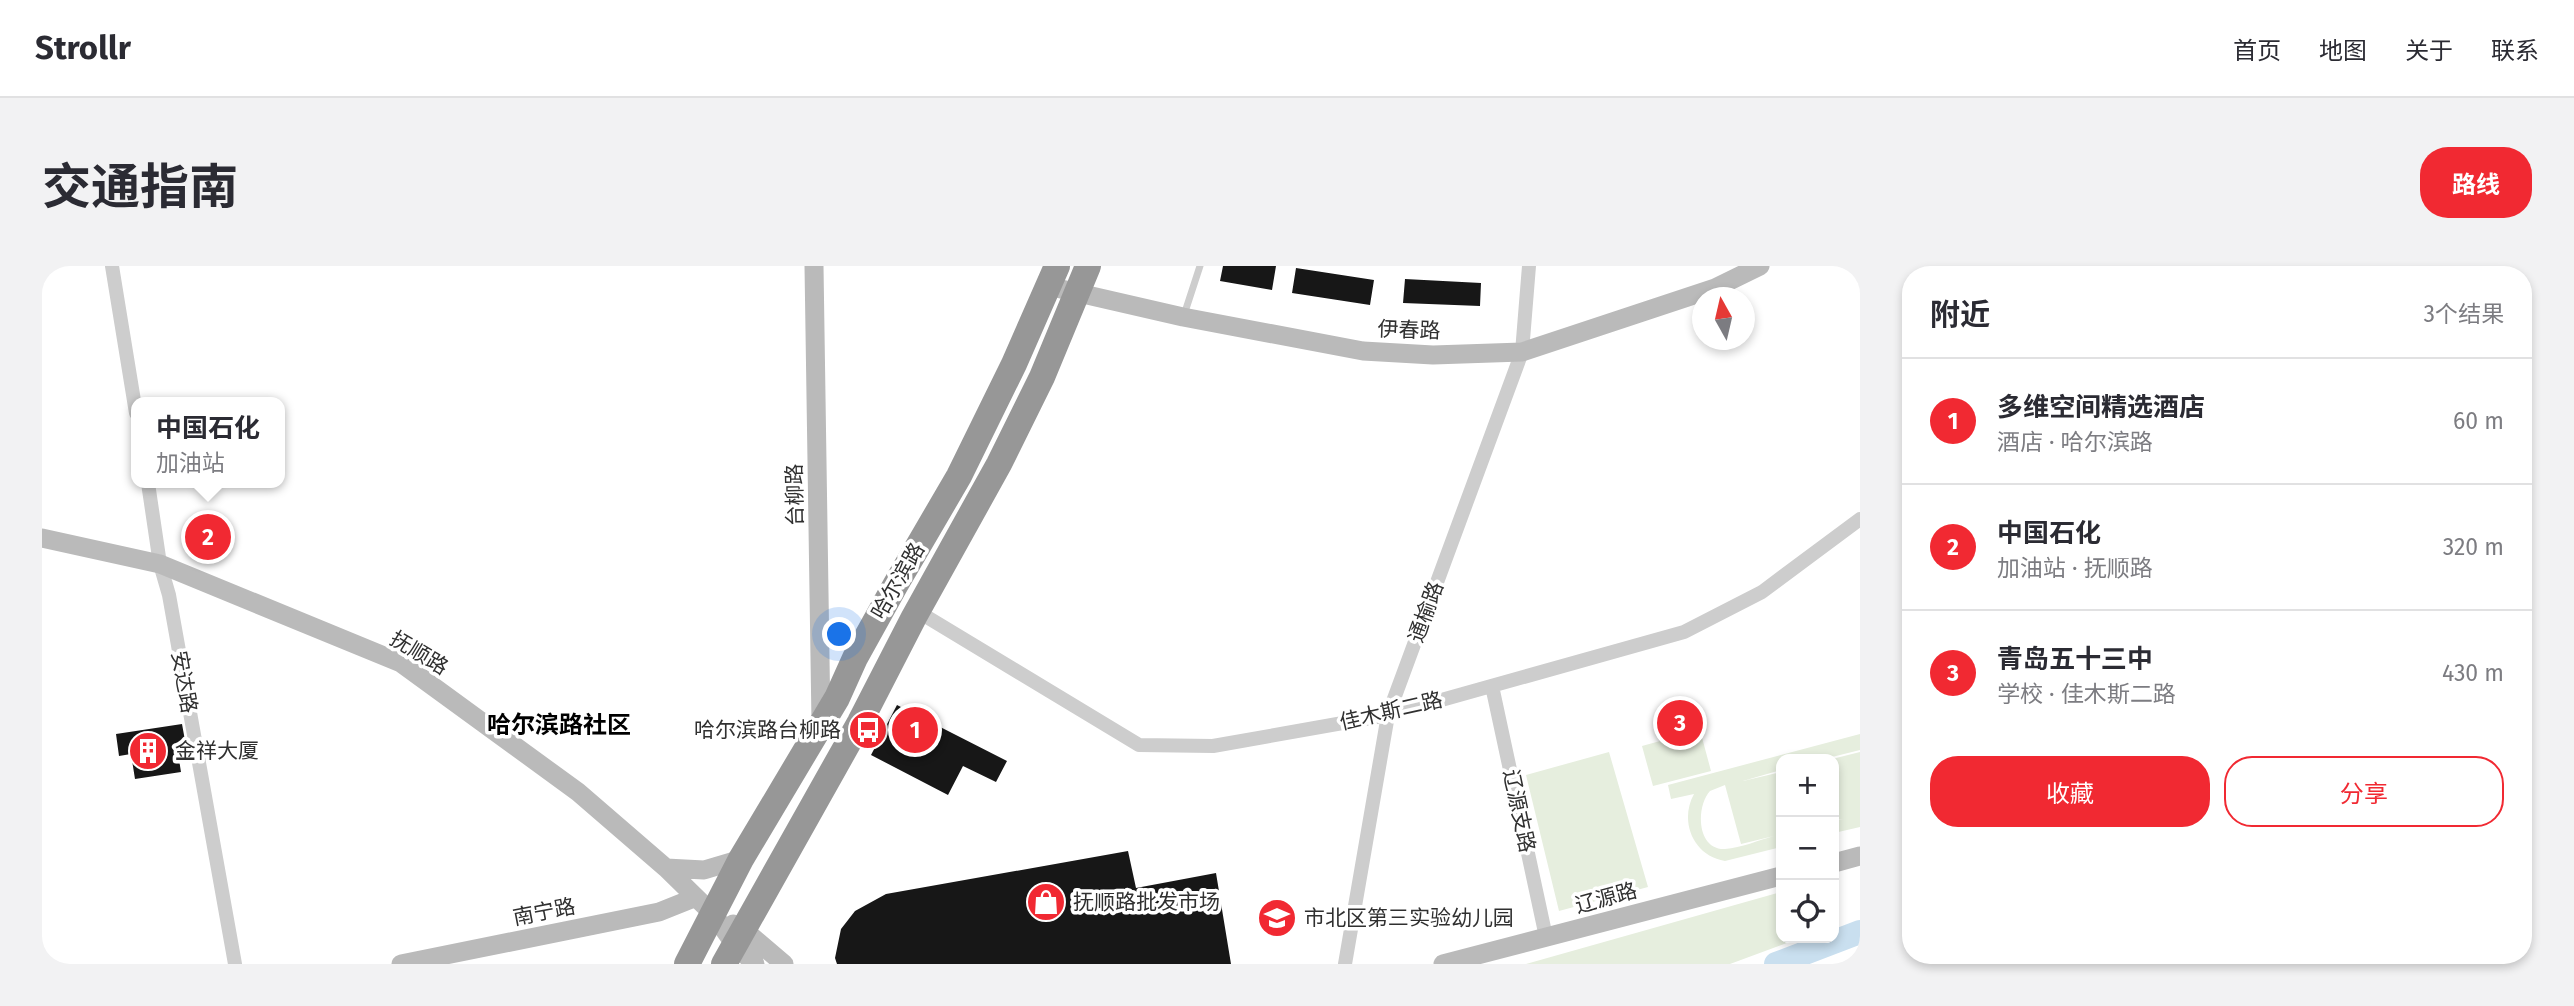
<!DOCTYPE html>
<html lang="zh">
<meta charset="utf-8">
<style>
:root{--surface:#fff;--page:#f2f2f3;--text:#2b2b33;--muted:#7c7c81;--line:#e1e1e2;--accent:#f12932}
body{margin:0;font-family:"Fira Sans","Noto Sans SC",sans-serif;background:var(--page);color:var(--text)}
.controls{position:absolute;right:21px;bottom:21px;display:grid;overflow:hidden;border-radius:14px;box-shadow:0 4px 10px #0003}
.controls button{width:63px;height:63px;display:grid;place-items:center;padding:0;border:0;border-bottom:2px solid var(--line);background:var(--surface);color:var(--text);font:35px sans-serif}
.compass{position:absolute;left:1650px;top:21px;width:63px;height:63px;border-radius:50%;background:var(--surface);box-shadow:0 4px 10px #0003;rotate:352deg}
.you{position:absolute;left:798px;top:369px;width:24px;height:24px;margin:-18px;border:5px solid #fff;border-radius:50%;background:#1a73e8;box-shadow:0 0 0 10px #1a73e833}
.badge{display:grid;place-items:center;width:46px;height:46px;border-radius:50%;background:var(--accent);color:#fff;font-size:23px;font-weight:700}
.pin{position:absolute;translate:-50% -50%;border:4px solid #fff;box-shadow:0 2px 7px #0006}
.popup{position:absolute;left:89px;top:131px;width:154px;height:91px;box-sizing:border-box;display:grid;place-content:center;border-radius:14px;background:var(--surface);filter:drop-shadow(0 2px 5px #0005);font-size:23px;white-space:nowrap;color:var(--muted)}
.popup b{font-size:26px;color:var(--text)}
.popup::after{content:'';position:absolute;left:50%;top:100%;margin-left:-14px;border:14px solid transparent;border-top-color:var(--surface)}
.list{margin:0;padding:0;list-style:none}
h2{display:flex;justify-content:space-between;align-items:center;height:91px;margin:0;padding:0 28px;font-size:30px}
h2 small{font-size:23px;font-weight:400;color:var(--muted)}
.list li{display:grid;grid-template-columns:46px 1fr auto;gap:21px;align-items:center;box-sizing:border-box;height:126px;padding:0 28px;border-top:2px solid var(--line)}
.list b{display:block;font-size:26px;white-space:nowrap}
.list p{margin:0;font-size:23px;white-space:nowrap;color:var(--muted)}
.list em{font-size:23px;font-style:normal;color:var(--muted)}
.actions{display:flex;gap:14px;padding:21px 28px}
.actions a{flex:1;padding:16px 0;border:2px solid var(--accent);border-radius:28px;text-align:center;font-size:24px;color:var(--accent)}
.actions .main{background:var(--accent);color:#fff}
.icon{flex:none;width:38px;height:38px;fill:none;stroke:currentColor;stroke-width:2;stroke-linecap:round;stroke-linejoin:round}
.map{position:relative;flex:none;width:1818px;height:698px;overflow:hidden;border-radius:28px}
header{display:flex;align-items:center;gap:42px;box-sizing:border-box;height:98px;padding:0 35px;background:var(--surface);border-bottom:2px solid var(--line)}
header strong{font-size:33px}
nav{display:flex;gap:38px;margin-inline-start:auto;font-size:24px}
.intro{display:flex;align-items:center;justify-content:space-between;box-sizing:border-box;height:168px;padding:0 42px}
h1{margin:0;font-size:49px}
.button{padding:18px 32px;border-radius:28px;background:var(--accent);color:#fff;font-size:24px;font-weight:700}
main{display:flex;gap:42px;padding:0 42px}
aside{flex:1;background:var(--surface);border-radius:28px;box-shadow:0 4px 10px #0003}
.map>svg:first-child{display:block}
.green{fill:#e6eede;fill-rule:evenodd}
.lines{fill:none;stroke-linecap:round;stroke-linejoin:round}
.river{stroke:#c9dfef;stroke-width:24}
.building{fill:#171717}
.lane{stroke:#cdcdcd;stroke-width:7}
.street{stroke:#cdcdcd;stroke-width:14}
.secondary{stroke:#bababa;stroke-width:19}
.highway{stroke:#979797;stroke-width:26}
.labels{text-anchor:middle;dominant-baseline:central;stroke-width:7;stroke-linejoin:round;paint-order:stroke}
.street-label{font-size:21px;fill:#303030;stroke:#fff}
.poi-label{font-size:21px;fill:#303030;stroke:#fff;text-anchor:start}
.quarter-label{font-size:24px;font-weight:bold;fill:#000;stroke:#fff}
</style>
<header>
<strong>Strollr</strong>
<nav><a>首页</a><a>地图</a><a>关于</a><a>联系</a></nav>
</header>
<div class="intro"><h1>交通指南</h1><a class="button">路线</a></div>
<main>
<div class="map">
<svg width="1818" height="698" viewBox="0 0 1818 698">
<rect width="100%" height="100%" fill="#fff"/>
<path class="green" d="M1658,464L1669,505L1611,520L1600,480Z
M1818,468V484L1782,493H1739V504L1701,515L1739,506V581L1683,595C1651,590 1637,555 1652,528L1629,533L1626,519ZM1683,519L1699,578L1732,570C1717,574 1699,582 1683,583C1654,584 1654,540 1668,525Z
M1567,486L1606,621L1517,645L1484,509Z
M1818,486V561L1792,567V555L1801,553L1792,554L1790,493Z
M1739,626V672H1758L1688,698H1484Z"/>
<g class="lines">
<path class="river" d="M1734,698L1818,666"/>
</g>
<path class="building" d="M1181,0H1234L1230,24L1178,15Z
M1254,2L1332,14L1328,39L1250,27Z
M1363,13L1439,17L1438,40L1361,37Z
M855,439L965,495L954,516L921,500L906,529L829,489Z
M140,458L144,480L135,481L139,506L93,513L89,488L77,490L74,468Z
M1086,585L1094,622L1174,607L1189,698H795L793,692L799,663L813,645L844,628Z"/>
<g class="lines">
<path class="lane" d="M1142,49L1158,0"/>
<path class="street" d="M70,0L94,147
M106,217L118,298L127,329L193,698
M875,345L1097,479L1171,480L1346,449L1642,366L1720,326L1818,253
M1450,420L1504,671
M1303,698L1346,449L1480,86L1487,0"/>
<path class="secondary" d="M772,0L779,457
M1006,20L1141,51L1321,85L1391,89L1480,86L1673,22L1718,0
M0,272L118,298L359,397L536,526L624,602L672,649L693,679L713,698
M1792,597L1818,590
M624,602L662,604L699,593
M691,658L701,663L742,698
M359,698L617,646L652,632
M1401,698L1739,610"/>
<path class="highway" d="M645,698L699,593L795,432L813,392L854,318L917,210L972,98L1015,0
M682,698L818,456L872,351L957,198L1000,111L1046,0"/>
</g>
<defs>
<symbol id="bus-disc" viewBox="-11 -11 22 22"><circle r="9.5" fill="#f12932" stroke="#fff"/><path d="M-5-6H5V4H4V6H2V4H-2V6H-4V4H-5ZM-3.5-4V0h7V-4ZM-3.5 1.2v1.5H-2V1.2ZM2 1.2v1.5H3.5V1.2Z" fill="#fff"/></symbol>
<symbol id="building-disc" viewBox="-11 -11 22 22"><circle r="9.5" fill="#f12932" stroke="#fff"/><path d="M-4-6H4V6H1V3H-1V6H-4ZM-2.5-4.3h1.7v1.8h-1.7ZM.8-4.3h1.7v1.8H.8ZM-2.5-1h1.7V.8h-1.7ZM.8-1h1.7V.8H.8Z" fill="#fff"/></symbol>
<symbol id="shop-disc" viewBox="-11 -11 22 22"><circle r="9.5" fill="#f12932" stroke="#fff"/><path d="M-5-2.5h2.3a2.7 3.5 0 0 1 5.4 0H5L5.5 6h-11ZM-1.5-2.5h3a1.5 2.3 0 0 0-3 0Z" fill="#fff"/></symbol>
<symbol id="school-disc" viewBox="-11 -11 22 22"><circle r="9.5" fill="#f12932" stroke="#fff"/><path d="M0-5L7-2L0 1L-7-2ZM-4 1L0 2.5L4 1V4Q0 6-4 4Z" fill="#fff"/></symbol>
</defs>
<g fill-rule="evenodd">
<use href="#bus-disc" x="804" y="442" width="44" height="44"/>
<use href="#building-disc" x="84" y="463" width="44" height="44"/>
<use href="#shop-disc" x="982" y="614" width="44" height="44"/>
<use href="#school-disc" x="1213" y="630" width="44" height="44"/>
</g>
<g class="labels">
<g class="street-label">
<text transform="translate(1367 64) rotate(2)">伊春路</text>
<text transform="translate(753 229) rotate(-91)">台柳路</text>
<text transform="translate(856 315) rotate(-60)">哈尔滨路</text>
<text transform="translate(1384 346) rotate(-70)">通榆路</text>
<text transform="translate(377 387) rotate(31)">抚顺路</text>
<text transform="translate(142 416) rotate(80)">安达路</text>
<text transform="translate(1349 445) rotate(-13)">佳木斯二路</text>
<text transform="translate(1477 545) rotate(78)">辽源支路</text>
<text transform="translate(1564 632) rotate(-15)">辽源路</text>
<text transform="translate(502 646) rotate(-11)">南宁路</text>
</g>
<g class="poi-label">
<text x="799" y="464" text-anchor="end">哈尔滨路台柳路</text>
<text x="133" y="485">金祥大厦</text>
<text x="1031" y="636">抚顺路批发市场</text>
<text x="1262" y="652">市北区第三实验幼儿园</text>
</g>
<g class="quarter-label">
<text x="517" y="459">哈尔滨路社区</text>
</g>
</g>
</svg>
<div class="controls">
<button>+</button>
<button>−</button>
<button><svg class="icon" aria-label="locate" viewBox="0 0 24 24"><circle cx="12" cy="12" r="6"/><path d="M12 2v4M12 18v4M2 12h4M18 12h4"/></svg></button>
</div>
<svg class="compass" viewBox="-18 -18 36 36"><path d="M0-13l5 13h-10z" fill="#e53935"/><path d="M0 13l5-13h-10z" fill="#7c7c81"/></svg>
<div class="you"></div>
<div class="pin badge" style="left:873px;top:464px">1</div>
<div class="pin badge" style="left:166px;top:271px">2</div>
<div class="popup"><b>中国石化</b>加油站</div>
<div class="pin badge" style="left:1638px;top:457px">3</div>
</div>
<aside>
<h2>附近<small>3个结果</small></h2>
<ul class="list">
<li><span class="badge">1</span><div><b>多维空间精选酒店</b><p>酒店 · 哈尔滨路</p></div><em>60 m</em></li>
<li><span class="badge">2</span><div><b>中国石化</b><p>加油站 · 抚顺路</p></div><em>320 m</em></li>
<li><span class="badge">3</span><div><b>青岛五十三中</b><p>学校 · 佳木斯二路</p></div><em>430 m</em></li>
</ul>
<div class="actions"><a class="main">收藏</a><a>分享</a></div>
</aside>
</main>
